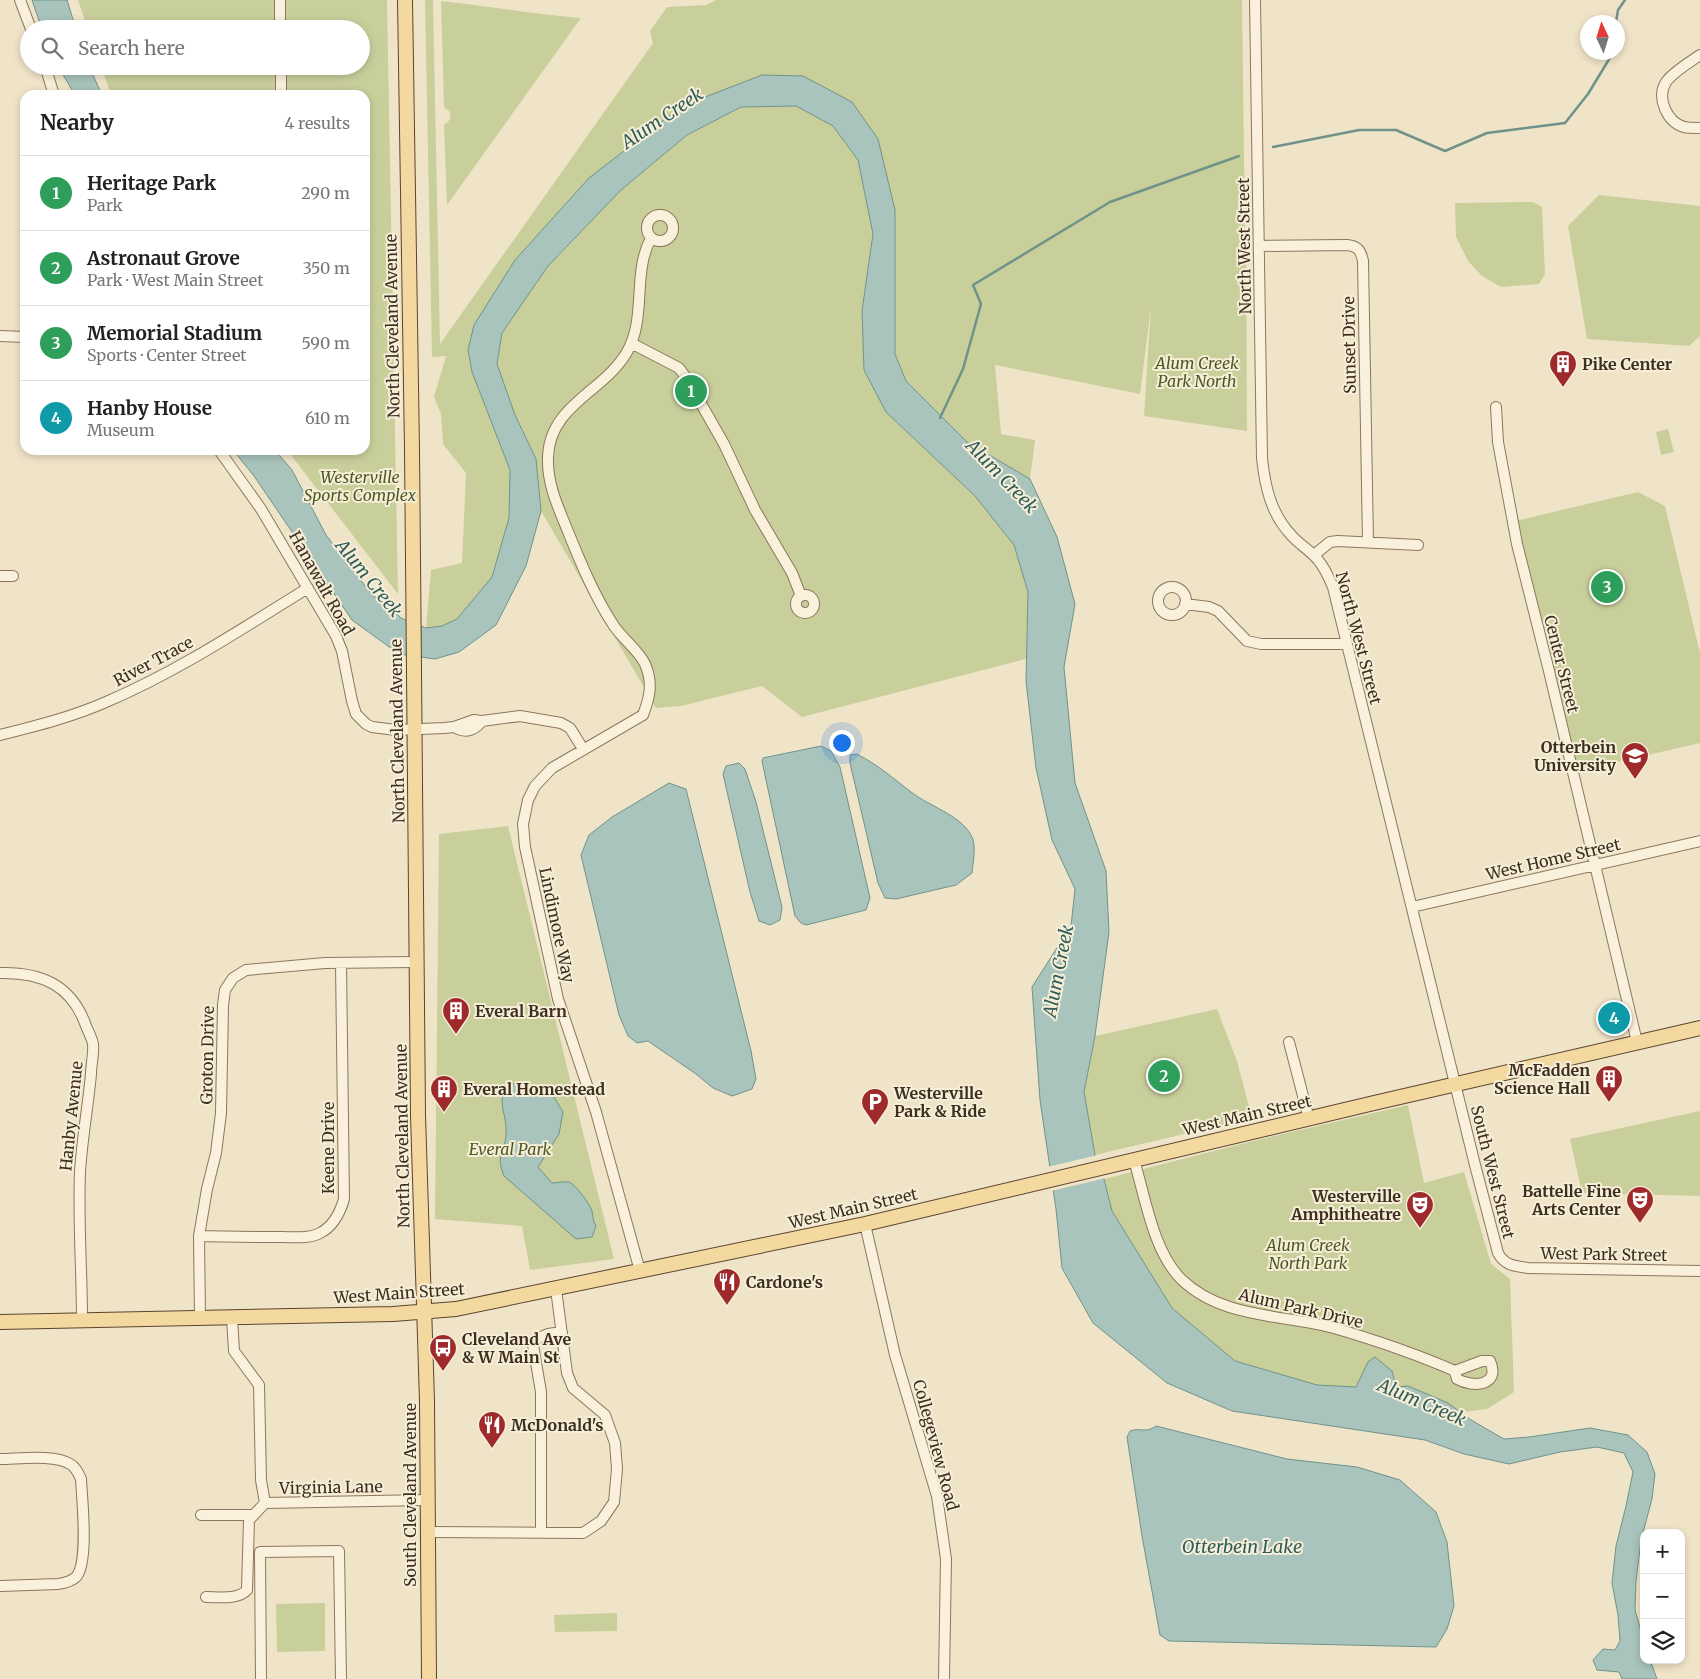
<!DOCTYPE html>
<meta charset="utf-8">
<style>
:root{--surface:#fff;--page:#f6f6f6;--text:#222;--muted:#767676;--line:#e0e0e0;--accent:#ea580c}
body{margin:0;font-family:Merriweather,serif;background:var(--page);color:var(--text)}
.controls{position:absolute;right:15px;bottom:15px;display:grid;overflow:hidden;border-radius:10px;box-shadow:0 2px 8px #0003}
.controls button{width:45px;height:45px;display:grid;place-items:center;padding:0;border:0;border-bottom:1px solid var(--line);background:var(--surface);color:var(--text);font:25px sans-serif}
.compass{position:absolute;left:1580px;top:15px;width:45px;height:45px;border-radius:50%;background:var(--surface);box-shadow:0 2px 8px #0003;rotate:356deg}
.you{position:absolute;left:841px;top:742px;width:18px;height:18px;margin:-12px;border:4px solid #fff;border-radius:50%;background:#1a73e8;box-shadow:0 0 0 8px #1a73e833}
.badge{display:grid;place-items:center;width:32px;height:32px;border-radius:50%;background:var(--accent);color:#fff;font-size:16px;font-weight:700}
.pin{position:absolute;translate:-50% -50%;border:2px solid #fff;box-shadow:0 1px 5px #0006}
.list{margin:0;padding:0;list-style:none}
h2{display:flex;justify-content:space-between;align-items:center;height:65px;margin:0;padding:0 20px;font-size:21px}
h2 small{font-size:16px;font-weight:400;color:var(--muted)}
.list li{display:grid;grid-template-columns:32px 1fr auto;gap:15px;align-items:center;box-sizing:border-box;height:75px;padding:0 20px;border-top:1px solid var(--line)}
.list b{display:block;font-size:19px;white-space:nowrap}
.list p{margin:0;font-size:16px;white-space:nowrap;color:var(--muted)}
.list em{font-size:16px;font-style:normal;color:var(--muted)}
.icon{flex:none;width:28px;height:28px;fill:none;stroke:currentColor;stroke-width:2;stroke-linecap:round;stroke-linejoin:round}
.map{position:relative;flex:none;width:1700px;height:1679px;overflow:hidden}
.search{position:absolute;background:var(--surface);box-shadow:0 2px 8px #0003;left:20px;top:20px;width:350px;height:55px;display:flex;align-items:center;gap:12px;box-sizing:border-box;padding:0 18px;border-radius:28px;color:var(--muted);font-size:19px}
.panel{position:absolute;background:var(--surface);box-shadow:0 2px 8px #0003;left:20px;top:90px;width:350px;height:365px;border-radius:15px}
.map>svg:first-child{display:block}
.green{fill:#c9cf9b}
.water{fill:#a9c4bc;stroke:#6f938a}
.pier{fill:#f0e4c8}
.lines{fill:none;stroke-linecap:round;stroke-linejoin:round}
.stream{stroke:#6f938a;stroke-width:2.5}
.minor-casing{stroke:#8d765c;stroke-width:12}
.major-casing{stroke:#5b4430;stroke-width:16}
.minor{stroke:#faf1dc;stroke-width:10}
.major{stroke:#f3d9a0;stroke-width:14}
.labels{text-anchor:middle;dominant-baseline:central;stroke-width:4;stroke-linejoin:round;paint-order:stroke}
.street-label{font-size:16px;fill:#3d2e20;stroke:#f7eed8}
.park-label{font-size:16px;font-style:italic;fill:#4d5a26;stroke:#f7eed8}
.poi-label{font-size:16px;font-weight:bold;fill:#3d2e20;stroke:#f7eed8;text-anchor:start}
.water-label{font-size:18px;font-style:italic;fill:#2f5d5a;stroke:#f7eed8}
</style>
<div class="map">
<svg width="1700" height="1679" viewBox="0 0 1700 1679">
<rect width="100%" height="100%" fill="#f0e4c8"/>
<path class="green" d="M78,0H387L398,594L287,450H365V95H111L101,66H361V29H88Z
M425,0H433L440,344L653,43L650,31L667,7L706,5L716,0H1242L1245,237H1246L1247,431L1144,416L1151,306L1140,394L995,365L1001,434L1035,440L1030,479L967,442L906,381L895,354L894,297L852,102L682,106L474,325L468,350L472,372L510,470L509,518L492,577L457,619L442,626L426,628L431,570L462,563L466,473L443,444L441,414L434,397L446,356L432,357Z
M441,1C488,6 534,14 581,18L447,205L444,125C450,121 451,118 450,112L444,107Z
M796,106L833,126L858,160L873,234L862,311L886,412L975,496L1014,545L1028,592L1026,659L802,717L762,686L681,706L656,708L541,511L536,459L515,415L497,364L502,333L548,266L621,190L687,135L741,107Z
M1599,195L1700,206V336L1689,346L1587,339L1568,226Z
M1533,202L1542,207L1545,274L1539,284L1501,287L1482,276L1468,261L1456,237L1455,203Z
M1668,429L1674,452L1661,455L1656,432Z
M1638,492L1665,506L1700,653V743L1574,772L1515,521Z
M508,826L614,1259L530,1270L522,1226L435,1219L439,834Z
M1217,1009L1237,1061L1252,1118L1095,1155L1084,1092L1095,1036Z
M1408,1105L1424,1183L1464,1172L1491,1264L1510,1279L1514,1392L1487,1409L1416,1418L1368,1362L1357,1387L1317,1385L1235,1361L1172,1308L1112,1211L1104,1179L1257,1140Z
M1700,1111V1196L1582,1193L1570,1139Z
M325,1603V1651L277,1652L276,1604Z
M617,1613V1631L555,1632L554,1615Z"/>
<path class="water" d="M32,0H67L76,29H42Z
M58,66H89L102,95H75Z
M762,75L803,76L852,102L878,139L895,210V354L906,381L967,442L1030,479L1057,537L1075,604L1064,667L1075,783L1106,871L1109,932L1095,1036L1084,1092L1095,1155L1104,1179L1112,1211L1172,1308L1235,1361L1317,1385L1356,1387L1368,1362L1375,1357L1392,1371L1396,1387L1408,1386L1448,1403L1471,1420L1504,1439L1529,1437L1590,1428L1628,1435L1647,1452L1655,1474L1652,1499L1641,1540L1636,1581L1635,1610L1644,1641V1660H1650L1657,1679H1622L1619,1672L1597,1670L1593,1660L1603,1649L1615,1650L1620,1641L1618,1615L1612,1583L1616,1546L1626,1506L1633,1472L1624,1453L1597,1447L1560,1452L1509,1464L1464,1454L1425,1440L1232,1411L1167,1383L1093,1323L1062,1268L1056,1209L1040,1100L1032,987L1071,926L1075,889L1052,840L1036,768L1026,681L1028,592L1014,545L975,496L886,412L864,370L862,311L873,234L858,160L833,126L796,106L741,107L687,135L621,190L548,266L502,333L497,364L515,415L536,459L541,511L526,566L496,625L459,652L435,659L399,654L352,620L254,476L233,450H275L292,470L326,535L373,596L384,601L401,618L426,628L442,626L457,619L492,577L509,518L510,470L472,372L468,350L474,325L515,260L589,178L682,106Z
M821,746L831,751L840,767L870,898L866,910L806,925L801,923L795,916L762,761L763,758Z
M857,754C878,765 893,778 911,792C929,806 960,815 971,835C977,844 973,862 972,873L956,885L896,899L885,898L878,883L850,763V755Z
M739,763L745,769L756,802L782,907L780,920L770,925L759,921L750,892L723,774L726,766Z
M669,783L686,789L751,1051L756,1079L752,1089L732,1096L713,1088L696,1074L648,1041L637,1043L628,1036L619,1015L581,855L589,835L612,817Z
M517,1083L534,1087L554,1097L563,1112L559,1134L538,1167L552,1183C557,1183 564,1181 569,1182C575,1184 590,1204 592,1211C593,1217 593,1221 596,1226L592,1237L576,1239L504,1176C495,1153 505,1154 506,1134C508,1116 495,1101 508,1085Z
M1156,1426L1287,1459L1357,1467L1400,1480L1436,1512L1447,1542L1454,1606L1447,1629L1436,1647L1169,1641L1160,1635L1142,1536L1127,1437L1130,1431C1141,1427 1145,1434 1156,1426Z"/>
<path class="pier" d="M1098,1155L1106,1178L1051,1191L1047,1167Z"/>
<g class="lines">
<path class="stream" d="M1616,22L1618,10L1625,0
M1273,147L1359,130H1396L1445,151L1487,133L1565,123L1588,94L1611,56L1612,52
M940,418L963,369L981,304L973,285L1110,202L1239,156"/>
<defs>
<path id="minor" d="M20,0L31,29
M280,0V29
M1255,0L1262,458C1265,487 1271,514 1292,536C1300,545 1311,551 1318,560C1325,568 1329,578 1333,587L1475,1165L1498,1253C1505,1266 1515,1266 1528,1268L1700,1271
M1700,55C1690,62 1673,72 1666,82C1656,98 1667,122 1684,127C1689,128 1695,128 1700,128
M45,66L54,95
M281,66V95
M647 228a13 13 0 1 1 26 0a13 13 0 1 1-26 0Z
M1259,246L1347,245C1358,246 1361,251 1363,261L1368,542
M0,336L25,337
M631,343L679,368L687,379L724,444L755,510L792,573L801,596
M1496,407L1498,442L1517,544L1549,671L1637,1042
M219,450L261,509L336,636L342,651L352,701L356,714L366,724L372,727L396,730L444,728L454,727L474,720L482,721L520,716L561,723L570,728L583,749
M1314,555L1330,542L1338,541L1418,545
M0,576H13
M1158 601a14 14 0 1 1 28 0a14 14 0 1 1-28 0Z
M796 604a9 9 0 1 1 18 0a9 9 0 1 1-18 0Z
M1185,604L1209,607L1218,611L1247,641L1261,644H1347
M454,727C465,733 473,732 482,721
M0,735C36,726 72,717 106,702C177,672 243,628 308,588
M1412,907L1700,841
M0,973C41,972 72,985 86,1026C88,1031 92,1038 93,1044C94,1053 91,1065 91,1074C88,1107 82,1139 80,1172C78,1222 82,1271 82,1321
M1289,1042L1309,1119
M1134,1160C1145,1196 1153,1251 1181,1279C1222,1319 1282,1314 1334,1328C1375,1340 1416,1354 1455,1371L1457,1379C1473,1388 1501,1386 1490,1361H1482L1455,1371
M865,1224L895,1355L937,1496L946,1559L944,1679
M199,1236C227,1237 254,1237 282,1237C294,1237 309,1239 320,1233C334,1226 340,1213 344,1199L341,963
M640,1271L596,1112L558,999L525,847L523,824L528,800L535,786L552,768L643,715C650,697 653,682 645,664C639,651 622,638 614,626C595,597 582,566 569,534C559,509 547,485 548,458C549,405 604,392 627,352C647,317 632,273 651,238
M200,1318L199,1236L207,1189L216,1153L221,1113L223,1005L225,990L233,978L246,970L325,963L416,962
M232,1318L234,1351L259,1385L261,1480L265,1503
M0,1459C18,1459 55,1454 70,1464C76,1467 78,1473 81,1479C82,1500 89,1563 76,1577C71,1582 64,1583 58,1584L0,1586
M265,1503L427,1500
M201,1515H253
M427,1532L583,1533L601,1521L614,1502L617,1469L615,1443L605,1415L573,1388L567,1373L556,1289
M541,1532V1392L533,1345L536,1339L548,1334L562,1332
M206,1597C219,1597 238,1600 247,1590L249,1520L265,1503
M261,1679L260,1552L339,1551L341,1679"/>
<path id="major" d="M405,0L412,449L418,1115L427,1401L429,1679
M0,1322L393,1314L456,1309L865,1224L1374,1103L1700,1028"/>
</defs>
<use href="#minor" class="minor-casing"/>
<use href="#major" class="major-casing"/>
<use href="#minor" class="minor"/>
<use href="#major" class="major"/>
</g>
<defs>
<symbol id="building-pin" viewBox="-11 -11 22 30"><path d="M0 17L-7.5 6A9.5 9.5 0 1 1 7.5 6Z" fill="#9e2a2b" stroke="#f7eed8"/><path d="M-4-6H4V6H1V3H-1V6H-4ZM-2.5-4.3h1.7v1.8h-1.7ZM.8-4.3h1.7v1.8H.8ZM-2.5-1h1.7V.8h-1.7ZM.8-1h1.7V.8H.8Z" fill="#fff"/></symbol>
<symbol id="university-pin" viewBox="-11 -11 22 30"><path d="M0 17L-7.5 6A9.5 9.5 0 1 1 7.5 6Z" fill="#9e2a2b" stroke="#f7eed8"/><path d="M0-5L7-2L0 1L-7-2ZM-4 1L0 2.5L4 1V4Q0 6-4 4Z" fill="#fff"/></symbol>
<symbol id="parking-pin" viewBox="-11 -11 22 30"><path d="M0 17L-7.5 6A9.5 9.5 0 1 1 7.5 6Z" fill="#9e2a2b" stroke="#f7eed8"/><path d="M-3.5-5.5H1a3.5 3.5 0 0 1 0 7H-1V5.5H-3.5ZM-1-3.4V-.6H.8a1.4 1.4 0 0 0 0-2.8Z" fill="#fff"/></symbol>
<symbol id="theatre-pin" viewBox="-11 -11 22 30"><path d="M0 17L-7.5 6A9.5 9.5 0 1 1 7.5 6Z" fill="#9e2a2b" stroke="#f7eed8"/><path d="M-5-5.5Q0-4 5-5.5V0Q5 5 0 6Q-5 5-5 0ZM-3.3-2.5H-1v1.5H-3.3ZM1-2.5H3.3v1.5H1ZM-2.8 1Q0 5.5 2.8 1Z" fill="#fff"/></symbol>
<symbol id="restaurant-pin" viewBox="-11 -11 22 30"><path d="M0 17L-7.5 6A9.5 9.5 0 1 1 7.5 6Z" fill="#9e2a2b" stroke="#f7eed8"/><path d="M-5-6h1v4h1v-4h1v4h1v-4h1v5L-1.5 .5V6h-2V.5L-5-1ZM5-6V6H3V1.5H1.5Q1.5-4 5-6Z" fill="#fff"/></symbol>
<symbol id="bus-pin" viewBox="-11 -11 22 30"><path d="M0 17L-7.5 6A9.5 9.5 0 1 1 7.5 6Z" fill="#9e2a2b" stroke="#f7eed8"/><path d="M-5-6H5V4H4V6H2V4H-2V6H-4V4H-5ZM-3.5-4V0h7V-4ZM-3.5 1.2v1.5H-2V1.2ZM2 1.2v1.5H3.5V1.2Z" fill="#fff"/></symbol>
</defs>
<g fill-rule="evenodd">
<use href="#building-pin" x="1547" y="348" width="32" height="43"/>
<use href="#university-pin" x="1619" y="740" width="32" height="43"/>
<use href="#building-pin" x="440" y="995" width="32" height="43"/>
<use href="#building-pin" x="1593" y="1063" width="32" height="43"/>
<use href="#building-pin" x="428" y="1073" width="32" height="43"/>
<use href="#parking-pin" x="859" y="1086" width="32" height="43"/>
<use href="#theatre-pin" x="1624" y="1184" width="32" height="43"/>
<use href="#theatre-pin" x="1404" y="1189" width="32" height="43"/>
<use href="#restaurant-pin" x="711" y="1266" width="32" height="43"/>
<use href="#bus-pin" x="427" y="1332" width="32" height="43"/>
<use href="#restaurant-pin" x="476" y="1409" width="32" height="43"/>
</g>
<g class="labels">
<g class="street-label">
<text transform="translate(1244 246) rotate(-91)">North West Street</text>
<text transform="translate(392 326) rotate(-91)">North Cleveland Avenue</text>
<text transform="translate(1349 345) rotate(-91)">Sunset Drive</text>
<text transform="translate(322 583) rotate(61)">Hanawalt Road</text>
<text transform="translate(1359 638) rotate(75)">North West Street</text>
<text transform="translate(153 661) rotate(-28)">River Trace</text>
<text transform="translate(1562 664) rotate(76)">Center Street</text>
<text transform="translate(397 731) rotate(-91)">North Cleveland Avenue</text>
<text transform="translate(1553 859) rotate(-13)">West Home Street</text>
<text transform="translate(557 925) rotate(78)">Lindimore Way</text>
<text transform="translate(207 1055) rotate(-89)">Groton Drive</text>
<text transform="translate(1247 1115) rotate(-13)">West Main Street</text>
<text transform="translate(71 1116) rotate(-84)">Hanby Avenue</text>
<text transform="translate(402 1136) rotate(-91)">North Cleveland Avenue</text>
<text transform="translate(328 1148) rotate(-90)">Keene Drive</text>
<text transform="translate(1493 1172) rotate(76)">South West Street</text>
<text transform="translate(853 1208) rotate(-13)">West Main Street</text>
<text transform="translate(1604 1254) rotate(1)">West Park Street</text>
<text transform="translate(399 1293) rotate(-4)">West Main Street</text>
<text transform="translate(1301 1308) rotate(13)">Alum Park Drive</text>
<text transform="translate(936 1445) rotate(75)">Collegeview Road</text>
<text transform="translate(331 1487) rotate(-1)">Virginia Lane</text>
<text transform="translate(410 1495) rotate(-90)">South Cleveland Avenue</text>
</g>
<g class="park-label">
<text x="1197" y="363">Alum Creek<tspan x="1197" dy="18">Park North</tspan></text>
<text x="360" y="477">Westerville<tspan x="360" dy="18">Sports Complex</tspan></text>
<text x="510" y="1149">Everal Park</text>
<text x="1308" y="1245">Alum Creek<tspan x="1308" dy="18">North Park</tspan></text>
</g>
<g class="poi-label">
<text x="1582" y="364">Pike Center</text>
<text x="1616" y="747" text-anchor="end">Otterbein<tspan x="1616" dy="18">University</tspan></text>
<text x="475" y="1011">Everal Barn</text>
<text x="1590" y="1070" text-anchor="end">McFadden<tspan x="1590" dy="18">Science Hall</tspan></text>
<text x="463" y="1089">Everal Homestead</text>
<text x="894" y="1093">Westerville<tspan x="894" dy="18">Park &amp; Ride</tspan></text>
<text x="1621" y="1191" text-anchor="end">Battelle Fine<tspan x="1621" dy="18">Arts Center</tspan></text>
<text x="1401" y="1196" text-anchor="end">Westerville<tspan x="1401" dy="18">Amphitheatre</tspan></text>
<text x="746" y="1282">Cardone's</text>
<text x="462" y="1339">Cleveland Ave<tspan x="462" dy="18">&amp; W Main St</tspan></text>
<text x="511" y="1425">McDonald's</text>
</g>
<g class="water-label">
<text transform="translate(662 118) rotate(-34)">Alum Creek</text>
<text transform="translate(1002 476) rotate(46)">Alum Creek</text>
<text transform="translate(369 578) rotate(51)">Alum Creek</text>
<text transform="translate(1058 971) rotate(-79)">Alum Creek</text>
<text transform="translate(1422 1402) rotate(23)">Alum Creek</text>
<text x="1242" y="1546">Otterbein Lake</text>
</g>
</g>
</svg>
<div class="controls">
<button>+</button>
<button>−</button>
<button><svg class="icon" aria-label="layers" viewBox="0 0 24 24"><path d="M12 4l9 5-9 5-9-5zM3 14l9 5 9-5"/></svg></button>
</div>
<svg class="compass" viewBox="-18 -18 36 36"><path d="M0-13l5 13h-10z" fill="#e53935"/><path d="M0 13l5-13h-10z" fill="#767676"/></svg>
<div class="you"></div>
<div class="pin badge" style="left:691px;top:391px;background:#2e9e5b">1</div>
<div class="pin badge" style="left:1164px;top:1076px;background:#2e9e5b">2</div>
<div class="pin badge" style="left:1607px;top:587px;background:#2e9e5b">3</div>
<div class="pin badge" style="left:1614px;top:1018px;background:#0f9aa8">4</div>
<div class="search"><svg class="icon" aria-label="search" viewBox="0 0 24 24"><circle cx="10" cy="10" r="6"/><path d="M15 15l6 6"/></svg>Search here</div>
<section class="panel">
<h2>Nearby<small>4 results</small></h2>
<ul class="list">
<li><span class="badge" style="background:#2e9e5b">1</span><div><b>Heritage Park</b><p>Park</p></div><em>290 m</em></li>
<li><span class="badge" style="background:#2e9e5b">2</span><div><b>Astronaut Grove</b><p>Park · West Main Street</p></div><em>350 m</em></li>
<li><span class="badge" style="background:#2e9e5b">3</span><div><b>Memorial Stadium</b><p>Sports · Center Street</p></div><em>590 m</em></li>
<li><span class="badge" style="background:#0f9aa8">4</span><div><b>Hanby House</b><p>Museum</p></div><em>610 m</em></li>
</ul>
</section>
</div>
